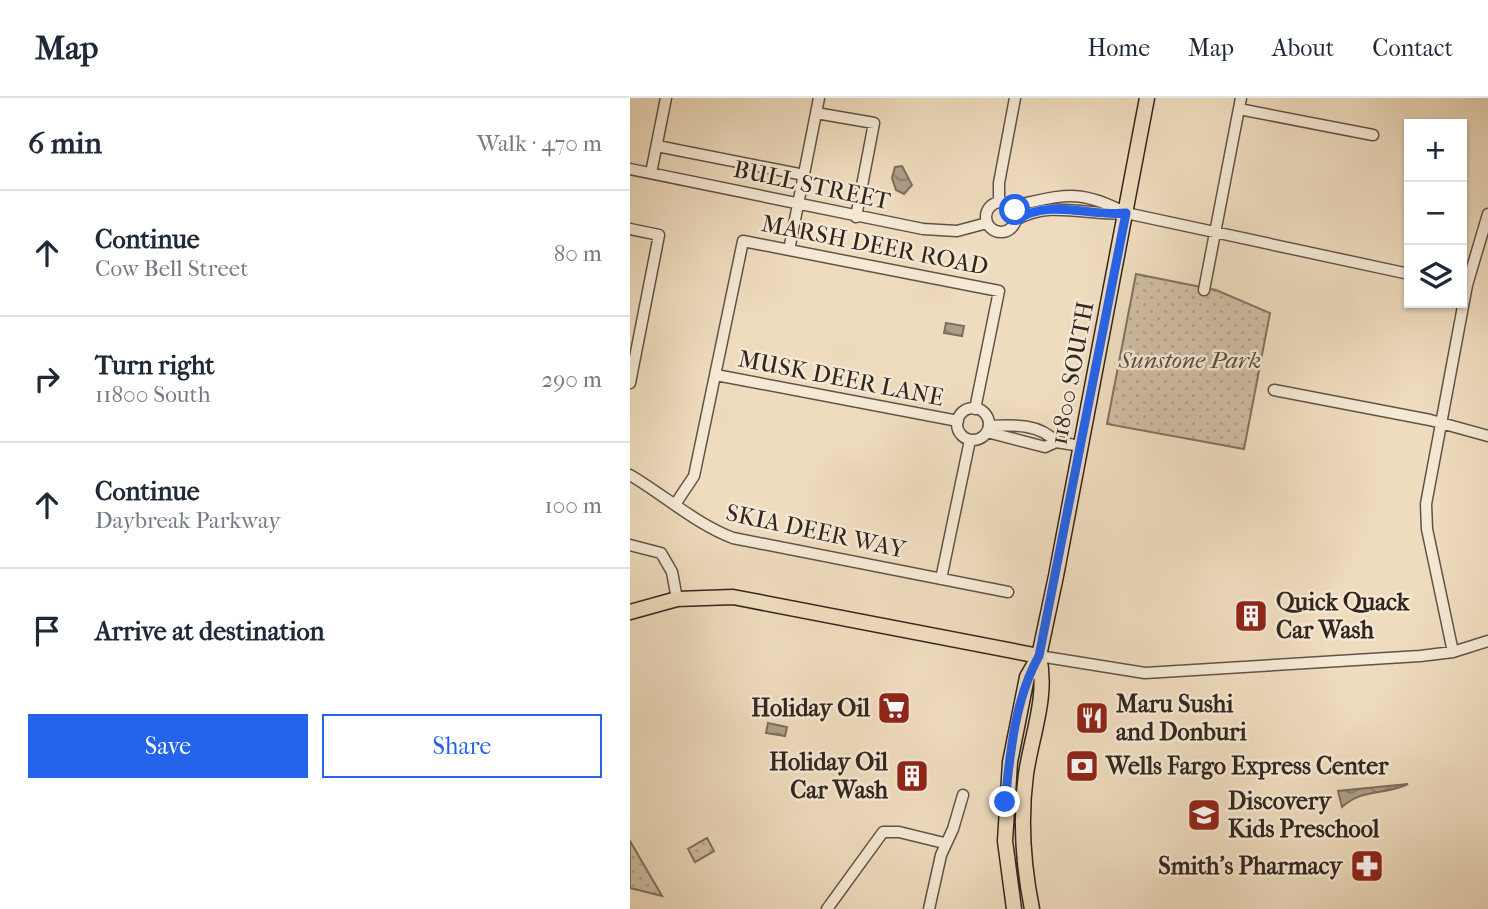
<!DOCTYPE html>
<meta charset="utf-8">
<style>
:root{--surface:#fff;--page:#f6f6f7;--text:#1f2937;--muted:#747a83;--line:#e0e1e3;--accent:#2563eb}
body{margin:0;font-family:"IM FELL French Canon",serif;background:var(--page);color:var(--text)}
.controls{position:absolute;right:21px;top:21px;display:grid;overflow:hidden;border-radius:0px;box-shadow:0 2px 5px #0004}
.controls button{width:63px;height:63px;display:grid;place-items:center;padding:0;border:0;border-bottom:2px solid var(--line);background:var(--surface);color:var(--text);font:35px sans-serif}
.stop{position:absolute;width:21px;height:21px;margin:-16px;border:5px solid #2563eb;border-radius:50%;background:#fff}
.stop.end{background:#2563eb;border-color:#fff;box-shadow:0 2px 7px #0008}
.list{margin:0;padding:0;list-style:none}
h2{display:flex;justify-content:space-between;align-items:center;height:91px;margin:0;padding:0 28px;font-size:30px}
h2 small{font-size:23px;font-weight:400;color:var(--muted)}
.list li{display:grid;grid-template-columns:46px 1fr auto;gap:21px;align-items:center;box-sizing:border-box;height:126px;padding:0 28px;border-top:2px solid var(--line)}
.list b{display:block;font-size:26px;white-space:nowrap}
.list p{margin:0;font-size:23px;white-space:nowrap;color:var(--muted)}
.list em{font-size:23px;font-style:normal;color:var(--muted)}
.actions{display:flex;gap:14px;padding:21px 28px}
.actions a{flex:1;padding:16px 0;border:2px solid var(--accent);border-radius:0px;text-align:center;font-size:24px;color:var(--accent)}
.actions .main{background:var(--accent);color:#fff}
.icon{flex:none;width:38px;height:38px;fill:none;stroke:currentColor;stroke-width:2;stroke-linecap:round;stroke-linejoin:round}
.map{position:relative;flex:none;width:858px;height:811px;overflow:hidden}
header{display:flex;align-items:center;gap:42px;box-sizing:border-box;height:98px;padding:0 35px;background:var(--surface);border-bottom:2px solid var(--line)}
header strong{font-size:33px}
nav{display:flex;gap:38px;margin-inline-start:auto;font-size:24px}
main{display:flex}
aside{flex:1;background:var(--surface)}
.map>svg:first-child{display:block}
.green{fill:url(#green-dots);stroke:#807260;stroke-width:2}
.water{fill:url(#water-waves);stroke:#7c6e5e;stroke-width:2}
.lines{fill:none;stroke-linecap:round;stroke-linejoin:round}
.minor-casing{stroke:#605446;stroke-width:13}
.major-casing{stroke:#31261e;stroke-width:17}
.minor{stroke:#f5e8d5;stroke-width:10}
.major{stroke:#efdcbe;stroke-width:14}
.route{stroke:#2563eb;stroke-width:9}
.labels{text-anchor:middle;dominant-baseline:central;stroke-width:5;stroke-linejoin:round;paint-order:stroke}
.street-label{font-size:24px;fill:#31261e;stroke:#f5e8d5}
.park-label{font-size:24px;font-style:italic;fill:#584c3f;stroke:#f5e8d5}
.poi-label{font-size:24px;font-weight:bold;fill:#31261e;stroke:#f5e8d5;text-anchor:start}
</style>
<header>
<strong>Map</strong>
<nav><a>Home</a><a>Map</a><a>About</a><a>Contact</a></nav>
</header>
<main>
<aside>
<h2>6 min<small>Walk · 470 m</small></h2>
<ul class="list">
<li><svg class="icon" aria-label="ahead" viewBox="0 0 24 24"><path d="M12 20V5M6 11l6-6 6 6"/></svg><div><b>Continue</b><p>Cow Bell Street</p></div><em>80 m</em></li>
<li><svg class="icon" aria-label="right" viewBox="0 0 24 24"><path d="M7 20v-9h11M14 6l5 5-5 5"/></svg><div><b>Turn right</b><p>11800 South</p></div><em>290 m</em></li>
<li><svg class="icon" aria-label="ahead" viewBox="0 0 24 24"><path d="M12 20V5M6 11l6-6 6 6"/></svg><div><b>Continue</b><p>Daybreak Parkway</p></div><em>100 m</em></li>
<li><svg class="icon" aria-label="arrive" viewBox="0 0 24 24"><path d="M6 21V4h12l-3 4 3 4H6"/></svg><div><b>Arrive at destination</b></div></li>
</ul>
<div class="actions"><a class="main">Save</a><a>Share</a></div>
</aside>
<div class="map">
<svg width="858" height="811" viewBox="0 0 858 811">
<defs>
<pattern id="green-dots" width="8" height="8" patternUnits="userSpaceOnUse" patternTransform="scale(1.75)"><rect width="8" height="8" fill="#cfbda3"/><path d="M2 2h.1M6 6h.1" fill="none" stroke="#b2a28c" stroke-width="1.8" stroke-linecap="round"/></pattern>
<pattern id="water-waves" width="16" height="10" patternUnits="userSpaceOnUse" patternTransform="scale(1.75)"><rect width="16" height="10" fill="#ae9e88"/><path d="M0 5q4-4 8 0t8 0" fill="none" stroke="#8e816f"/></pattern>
</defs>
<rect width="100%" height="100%" fill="#efdcbe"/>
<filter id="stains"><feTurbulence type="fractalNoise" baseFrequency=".00286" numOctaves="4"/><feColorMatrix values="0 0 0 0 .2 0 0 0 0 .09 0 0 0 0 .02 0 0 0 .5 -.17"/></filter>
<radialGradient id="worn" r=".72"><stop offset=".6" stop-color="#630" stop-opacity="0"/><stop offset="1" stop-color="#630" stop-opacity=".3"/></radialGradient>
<path class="green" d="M506,176L586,192L640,215L614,351L477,326Z
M77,740L84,753L65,764L58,751Z
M0,743L32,798L0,790Z"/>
<path class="water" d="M272,68L282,87L274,96L266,92L262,80L265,69Z
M316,225L334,228L332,238L314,235Z
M138,625L157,629L155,638L136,635Z
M778,686C754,698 735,689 712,709L708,693Z"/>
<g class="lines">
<defs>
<path id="minor" d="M609,11L743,37
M186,15L244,25L226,119
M27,48L174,77
M0,71L293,131L327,133L357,125
M21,75L36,0
M356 119a15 15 0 1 1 30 0a15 15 0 1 1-30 0Z
M369,104V85L385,0
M382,108C432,98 447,89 496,115L779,176
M386,122C421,101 458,119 496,115
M0,131L29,137L0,285
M159,152L189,0
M574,192L611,0
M86,277L328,323
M644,292L800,322L858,338
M327 326a16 16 0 1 1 32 0a16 16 0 1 1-32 0Z
M359,328C383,327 409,325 426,344
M357,334L415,349L426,344L451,348
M0,377C34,397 66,426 103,440L378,494
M46,405L64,378L113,143L369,193L345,311
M0,447L31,455L42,474L47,501
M311,481L340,342
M823,554L797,431L796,406L837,187L858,116
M409,558L515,575L790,558L823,554L858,543
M197,811L253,734H269L314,745
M299,811L311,757L323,731L333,697"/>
<path id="major" d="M0,514L47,501L103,499L409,558
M384,811L375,743L380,664L397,579L409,558L426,478L517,0
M402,811C393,766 390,721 396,676C402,636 418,598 409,558"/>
</defs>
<use href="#minor" class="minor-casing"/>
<use href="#major" class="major-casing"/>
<use href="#minor" class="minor"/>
<use href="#major" class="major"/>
</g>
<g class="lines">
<path class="route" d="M375,704C380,656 385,600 409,558L496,115C459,119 421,100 386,122L385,112"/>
</g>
<defs>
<symbol id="building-square" viewBox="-11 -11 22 22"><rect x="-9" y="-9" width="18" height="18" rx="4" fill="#8f2418" stroke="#f5e8d5"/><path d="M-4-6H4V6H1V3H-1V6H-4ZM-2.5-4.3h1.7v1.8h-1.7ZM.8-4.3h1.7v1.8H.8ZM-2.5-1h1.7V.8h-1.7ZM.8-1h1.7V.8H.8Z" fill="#fff"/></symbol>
<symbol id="supermarket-square" viewBox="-11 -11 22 22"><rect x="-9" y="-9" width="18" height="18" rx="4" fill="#8f2418" stroke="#f5e8d5"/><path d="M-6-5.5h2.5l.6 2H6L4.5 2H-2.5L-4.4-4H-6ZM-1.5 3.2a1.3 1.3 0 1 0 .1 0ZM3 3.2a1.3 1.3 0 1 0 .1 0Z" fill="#fff"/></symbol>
<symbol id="restaurant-square" viewBox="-11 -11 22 22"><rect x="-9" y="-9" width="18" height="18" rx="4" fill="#8f2418" stroke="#f5e8d5"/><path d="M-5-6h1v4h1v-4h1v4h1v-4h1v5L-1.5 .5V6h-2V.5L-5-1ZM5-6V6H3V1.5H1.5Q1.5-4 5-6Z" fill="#fff"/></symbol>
<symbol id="bank-square" viewBox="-11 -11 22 22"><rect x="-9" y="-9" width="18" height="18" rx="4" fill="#8f2418" stroke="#f5e8d5"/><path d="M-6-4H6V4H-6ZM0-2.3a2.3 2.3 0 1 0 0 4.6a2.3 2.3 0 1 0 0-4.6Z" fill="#fff"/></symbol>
<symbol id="school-square" viewBox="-11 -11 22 22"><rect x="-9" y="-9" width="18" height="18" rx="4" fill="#8f2418" stroke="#f5e8d5"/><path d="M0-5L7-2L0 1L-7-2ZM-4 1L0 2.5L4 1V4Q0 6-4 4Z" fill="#fff"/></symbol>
<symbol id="pharmacy-square" viewBox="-11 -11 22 22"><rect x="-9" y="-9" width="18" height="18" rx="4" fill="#8f2418" stroke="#f5e8d5"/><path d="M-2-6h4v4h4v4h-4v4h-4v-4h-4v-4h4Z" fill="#fff"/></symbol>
</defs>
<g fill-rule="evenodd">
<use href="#building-square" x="602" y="499" width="38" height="38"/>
<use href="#supermarket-square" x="245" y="591" width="38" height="38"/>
<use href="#restaurant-square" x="443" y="601" width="38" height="38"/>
<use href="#bank-square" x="433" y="649" width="38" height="38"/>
<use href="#building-square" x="263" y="659" width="38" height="38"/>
<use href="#school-square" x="555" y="698" width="38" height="38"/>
<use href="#pharmacy-square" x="718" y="749" width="38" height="38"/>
</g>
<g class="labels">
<g class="street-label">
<text transform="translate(182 87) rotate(12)">BULL STREET</text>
<text transform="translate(245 147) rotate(11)">MARSH DEER ROAD</text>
<text transform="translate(442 275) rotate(-79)">11800 SOUTH</text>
<text transform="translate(211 280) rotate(11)">MUSK DEER LANE</text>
<text transform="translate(186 433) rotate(12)">SKIA DEER WAY</text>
</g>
<g class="park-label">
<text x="560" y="262">Sunstone Park</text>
</g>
<g class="poi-label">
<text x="646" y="504">Quick Quack<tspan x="646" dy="28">Car Wash</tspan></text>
<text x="486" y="606">Maru Sushi<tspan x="486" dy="28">and Donburi</tspan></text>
<text x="240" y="610" text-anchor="end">Holiday Oil</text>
<text x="258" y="664" text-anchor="end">Holiday Oil<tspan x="258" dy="28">Car Wash</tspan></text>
<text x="476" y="668">Wells Fargo Express Center</text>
<text x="598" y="703">Discovery<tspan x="598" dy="28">Kids Preschool</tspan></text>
<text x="712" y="768" text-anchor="end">Smith's Pharmacy</text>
</g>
</g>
<rect width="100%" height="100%" filter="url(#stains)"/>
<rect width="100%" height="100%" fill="url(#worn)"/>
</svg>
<div class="controls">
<button>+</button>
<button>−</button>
<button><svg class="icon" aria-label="layers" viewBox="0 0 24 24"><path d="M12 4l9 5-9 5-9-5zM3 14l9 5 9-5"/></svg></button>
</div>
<div class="stop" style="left:385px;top:112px"></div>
<div class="stop end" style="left:375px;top:704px"></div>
</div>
</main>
